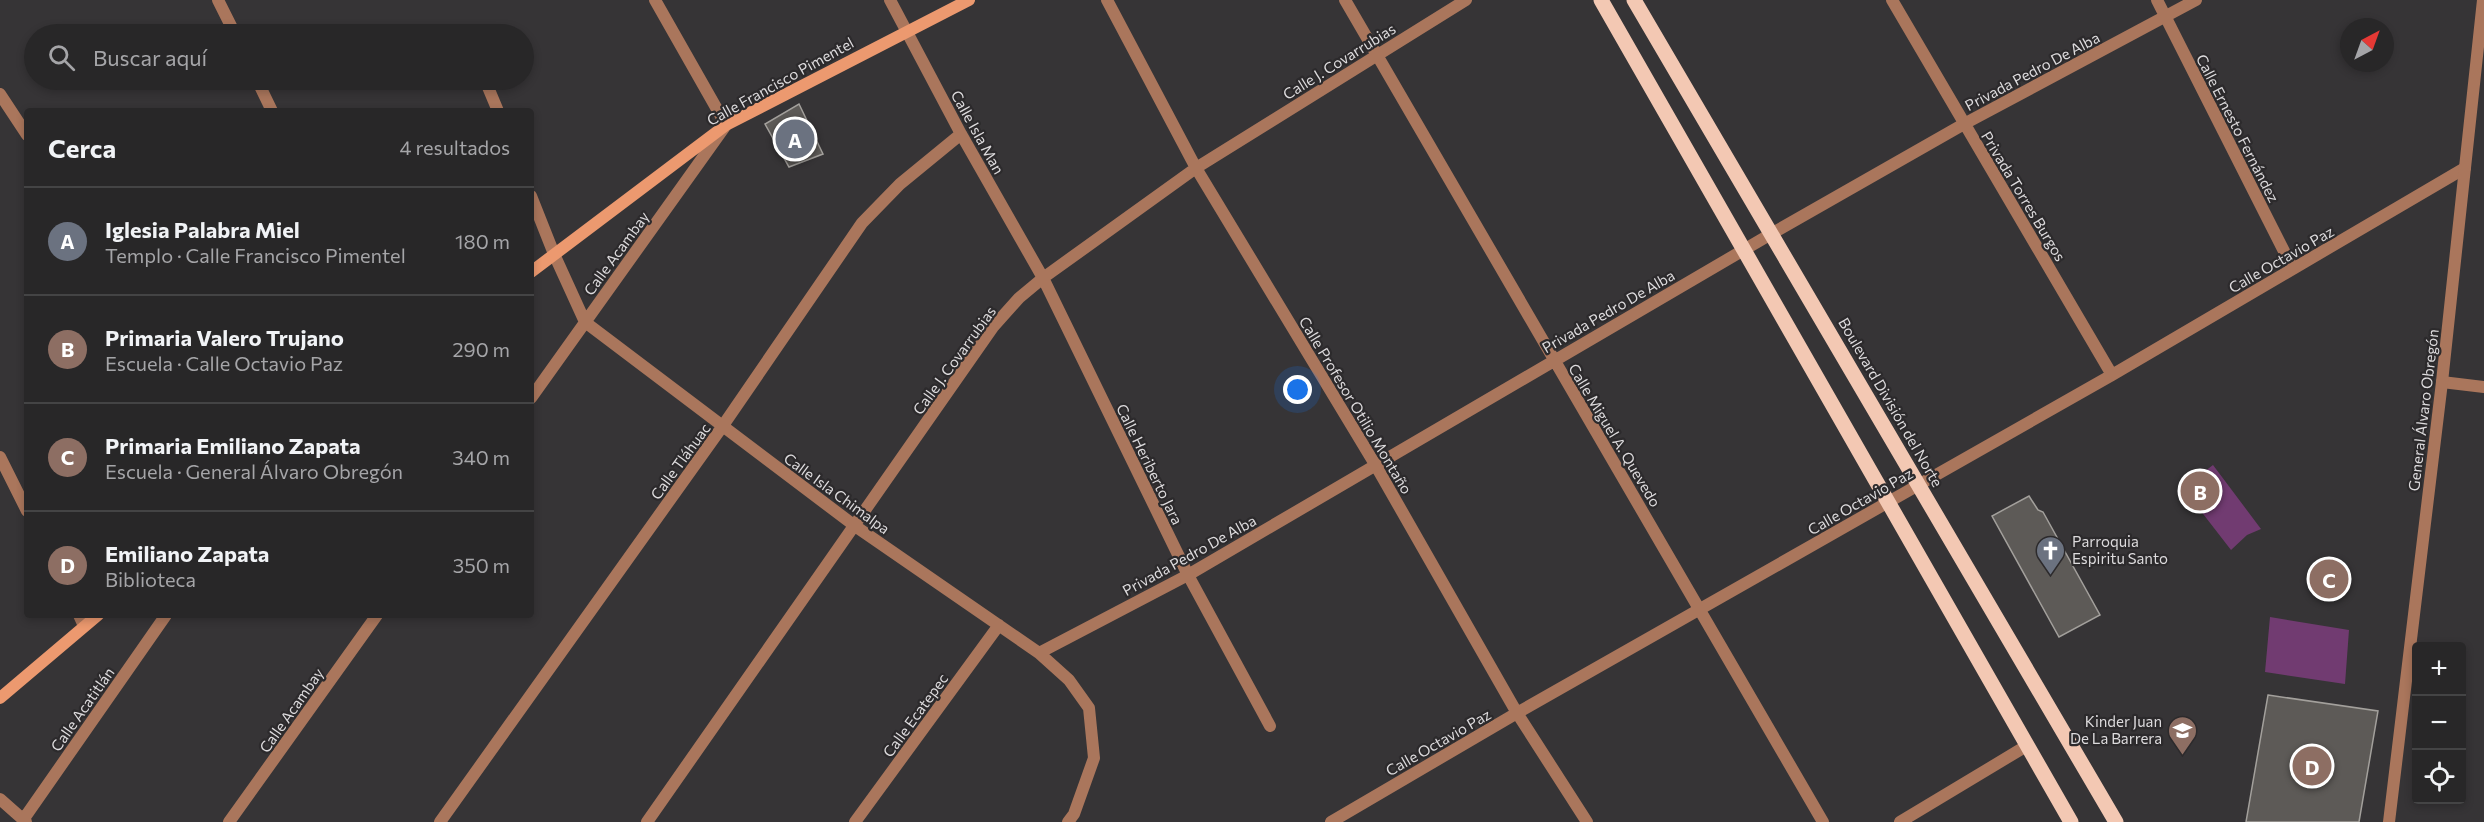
<!DOCTYPE html>
<html lang="es">
<meta charset="utf-8">
<style>
:root{--surface:#282728;--page:#343334;--text:#f1f3f6;--muted:#a5a5a8;--line:#444445;--accent:#8bbbb9}
body{margin:0;font-family:Commissioner,sans-serif;background:var(--page);color:var(--text)}
.controls{position:absolute;right:18px;bottom:18px;display:grid;overflow:hidden;border-radius:6px;box-shadow:0 3px 9px #0003}
.controls button{width:54px;height:54px;display:grid;place-items:center;padding:0;border:0;border-bottom:2px solid var(--line);background:var(--surface);color:var(--text);font:30px sans-serif}
.compass{position:absolute;left:2340px;top:18px;width:54px;height:54px;border-radius:50%;background:var(--surface);box-shadow:0 3px 9px #0003;rotate:41deg}
.you{position:absolute;left:1298px;top:390px;width:21px;height:21px;margin:-15px;border:4px solid #fff;border-radius:50%;background:#1a73e8;box-shadow:0 0 0 9px #1a73e833}
.badge{display:grid;place-items:center;width:39px;height:39px;border-radius:50%;background:var(--accent);color:#fff;font-size:20px;font-weight:700}
.pin{position:absolute;translate:-50% -50%;border:3px solid #fff;box-shadow:0 2px 6px #0006}
.list{margin:0;padding:0;list-style:none}
h2{display:flex;justify-content:space-between;align-items:center;height:78px;margin:0;padding:0 24px;font-size:26px}
h2 small{font-size:20px;font-weight:400;color:var(--muted)}
.list li{display:grid;grid-template-columns:39px 1fr auto;gap:18px;align-items:center;box-sizing:border-box;height:108px;padding:0 24px;border-top:2px solid var(--line)}
.list b{display:block;font-size:22px;white-space:nowrap}
.list p{margin:0;font-size:20px;white-space:nowrap;color:var(--muted)}
.list em{font-size:20px;font-style:normal;color:var(--muted)}
.icon{flex:none;width:33px;height:33px;fill:none;stroke:currentColor;stroke-width:2;stroke-linecap:round;stroke-linejoin:round}
.map{position:relative;flex:none;width:2484px;height:822px;overflow:hidden}
.search{position:absolute;background:var(--surface);box-shadow:0 3px 9px #0003;left:24px;top:24px;width:510px;height:66px;display:flex;align-items:center;gap:15px;box-sizing:border-box;padding:0 21px;border-radius:33px;color:var(--muted);font-size:22px}
.panel{position:absolute;background:var(--surface);box-shadow:0 3px 9px #0003;left:24px;top:108px;width:510px;height:510px;border-radius:6px}
.map>svg:first-child{display:block}
.green{fill:#713b71}
.building{fill:#5d5a57;stroke:#a3a09c;stroke-width:1.5}
.lines{fill:none;stroke-linecap:round;stroke-linejoin:round}
.minor{stroke:#aa765c;stroke-width:12}
.tertiary{stroke:#aa765c;stroke-width:12}
.secondary{stroke:#ec996f;stroke-width:12}
.primary{stroke:#f3c8b3;stroke-width:15}
.labels{text-anchor:middle;dominant-baseline:central;stroke-width:4.5;stroke-linejoin:round;paint-order:stroke}
.street-label{font-size:15px;fill:#dddbdd;stroke:#2c2a2c}
.poi-label{font-size:15px;fill:#dddbdd;stroke:#2c2a2c;text-anchor:start}
</style>
<div class="map">
<svg width="2484" height="822" viewBox="0 0 2484 822">
<rect width="100%" height="100%" fill="#363436"/>
<path class="green" d="M2213,465L2261,529L2247,535L2231,550L2183,488Z
M2270,617L2349,630L2345,684L2265,672Z"/>
<path class="building" d="M799,104L823,154L789,167L765,124Z
M2029,496L2038,510L2043,512L2100,615L2059,637L1992,516Z
M2268,695L2378,711L2359,822H2246Z"/>
<g class="lines">
<path class="minor" d="M218,0L235,34
M890,0L961,134L1043,278L1188,575L1270,726
M1107,0L1196,168L1376,466L1517,713L1587,822
M1345,0L1823,822
M1892,0L2112,375
M2157,0L2293,269
M467,32L468,34
M257,80L272,111
M485,80L498,111
M0,94L27,135
M531,196L554,254L585,322L855,526L1039,653L1069,680L1089,708L1094,758L1074,814L1068,822
M2442,382L2484,387
M531,398L726,125L655,0
M0,457L27,511
M79,615L84,626
M1039,653L1188,575L1771,234L1964,124L2196,0
M0,799L26,822
M23,820L166,615
M229,822L377,615
M440,822L722,427L862,223L900,184L961,134
M647,822L993,327L1019,298L1043,278L1196,168L1466,0
M855,822L999,625
M1331,822L1517,713L2112,375L2465,168
M1900,822L2028,745"/>
<path class="tertiary" d="M2389,822L2442,382L2483,0"/>
<path class="secondary" d="M531,272L726,125L969,0
M0,698L98,615"/>
<path class="primary" d="M1601,0L2071,822
M1634,0L2116,822"/>
</g>
<defs>
<symbol id="church-pin" viewBox="-11 -11 22 30"><path d="M0 17L-7.5 6A9.5 9.5 0 1 1 7.5 6Z" fill="#6b7280" stroke="#2c2a2c"/><path d="M-1.2-6h2.4v3.5h3.3v2.4h-3.3V6h-2.4V-.1h-3.3v-2.4h3.3Z" fill="#fff"/></symbol>
<symbol id="school-pin" viewBox="-11 -11 22 30"><path d="M0 17L-7.5 6A9.5 9.5 0 1 1 7.5 6Z" fill="#8d6e63" stroke="#2c2a2c"/><path d="M0-5L7-2L0 1L-7-2ZM-4 1L0 2.5L4 1V4Q0 6-4 4Z" fill="#fff"/></symbol>
</defs>
<g fill-rule="evenodd">
<use href="#church-pin" x="2034" y="534" width="33" height="45"/>
<use href="#school-pin" x="2166" y="714" width="33" height="45"/>
</g>
<g class="labels">
<g class="street-label">
<text transform="translate(1339 61) rotate(-32)">Calle J. Covarrubias</text>
<text transform="translate(2032 71) rotate(-28)">Privada Pedro De Alba</text>
<text transform="translate(780 81) rotate(-29)">Calle Francisco Pimentel</text>
<text transform="translate(2238 128) rotate(63)">Calle Ernesto Fernández</text>
<text transform="translate(978 132) rotate(61)">Calle Isla Man</text>
<text transform="translate(2024 196) rotate(59)">Privada Torres Burgos</text>
<text transform="translate(616 253) rotate(-54)">Calle Acambay</text>
<text transform="translate(2281 259) rotate(-30)">Calle Octavio Paz</text>
<text transform="translate(1608 311) rotate(-30)">Privada Pedro De Alba</text>
<text transform="translate(954 360) rotate(-54)">Calle J. Covarrubias</text>
<text transform="translate(1891 402) rotate(60)">Boulevard División del Norte</text>
<text transform="translate(1356 405) rotate(59)">Calle Profesor Otilio Montaño</text>
<text transform="translate(2423 410) rotate(-83)">General Álvaro Obregón</text>
<text transform="translate(1615 435) rotate(59)">Calle Miguel A. Quevedo</text>
<text transform="translate(680 461) rotate(-54)">Calle Tláhuac</text>
<text transform="translate(1150 464) rotate(64)">Calle Heriberto Jara</text>
<text transform="translate(837 493) rotate(36)">Calle Isla Chimalpa</text>
<text transform="translate(1860 501) rotate(-30)">Calle Octavio Paz</text>
<text transform="translate(1189 555) rotate(-29)">Privada Pedro De Alba</text>
<text transform="translate(82 709) rotate(-55)">Calle Acatitlán</text>
<text transform="translate(291 710) rotate(-55)">Calle Acambay</text>
<text transform="translate(915 715) rotate(-54)">Calle Ecatepec</text>
<text transform="translate(1438 742) rotate(-30)">Calle Octavio Paz</text>
</g>
<g class="poi-label">
<text x="2072" y="541">Parroquia<tspan x="2072" dy="17">Espiritu Santo</tspan></text>
<text x="2162" y="721" text-anchor="end">Kinder Juan<tspan x="2162" dy="17">De La Barrera</tspan></text>
</g>
</g>
</svg>
<div class="controls">
<button>+</button>
<button>−</button>
<button><svg class="icon" aria-label="locate" viewBox="0 0 24 24"><circle cx="12" cy="12" r="6"/><path d="M12 2v4M12 18v4M2 12h4M18 12h4"/></svg></button>
</div>
<svg class="compass" viewBox="-18 -18 36 36"><path d="M0-13l5 13h-10z" fill="#e53935"/><path d="M0 13l5-13h-10z" fill="#a5a5a8"/></svg>
<div class="you"></div>
<div class="pin badge" style="left:795px;top:139px;background:#6b7280">A</div>
<div class="pin badge" style="left:2200px;top:491px;background:#8d6e63">B</div>
<div class="pin badge" style="left:2329px;top:579px;background:#8d6e63">C</div>
<div class="pin badge" style="left:2312px;top:766px;background:#8d6e63">D</div>
<div class="search"><svg class="icon" aria-label="search" viewBox="0 0 24 24"><circle cx="10" cy="10" r="6"/><path d="M15 15l6 6"/></svg>Buscar aquí</div>
<section class="panel">
<h2>Cerca<small>4 resultados</small></h2>
<ul class="list">
<li><span class="badge" style="background:#6b7280">A</span><div><b>Iglesia Palabra Miel</b><p>Templo · Calle Francisco Pimentel</p></div><em>180 m</em></li>
<li><span class="badge" style="background:#8d6e63">B</span><div><b>Primaria Valero Trujano</b><p>Escuela · Calle Octavio Paz</p></div><em>290 m</em></li>
<li><span class="badge" style="background:#8d6e63">C</span><div><b>Primaria Emiliano Zapata</b><p>Escuela · General Álvaro Obregón</p></div><em>340 m</em></li>
<li><span class="badge" style="background:#8d6e63">D</span><div><b>Emiliano Zapata</b><p>Biblioteca</p></div><em>350 m</em></li>
</ul>
</section>
</div>
